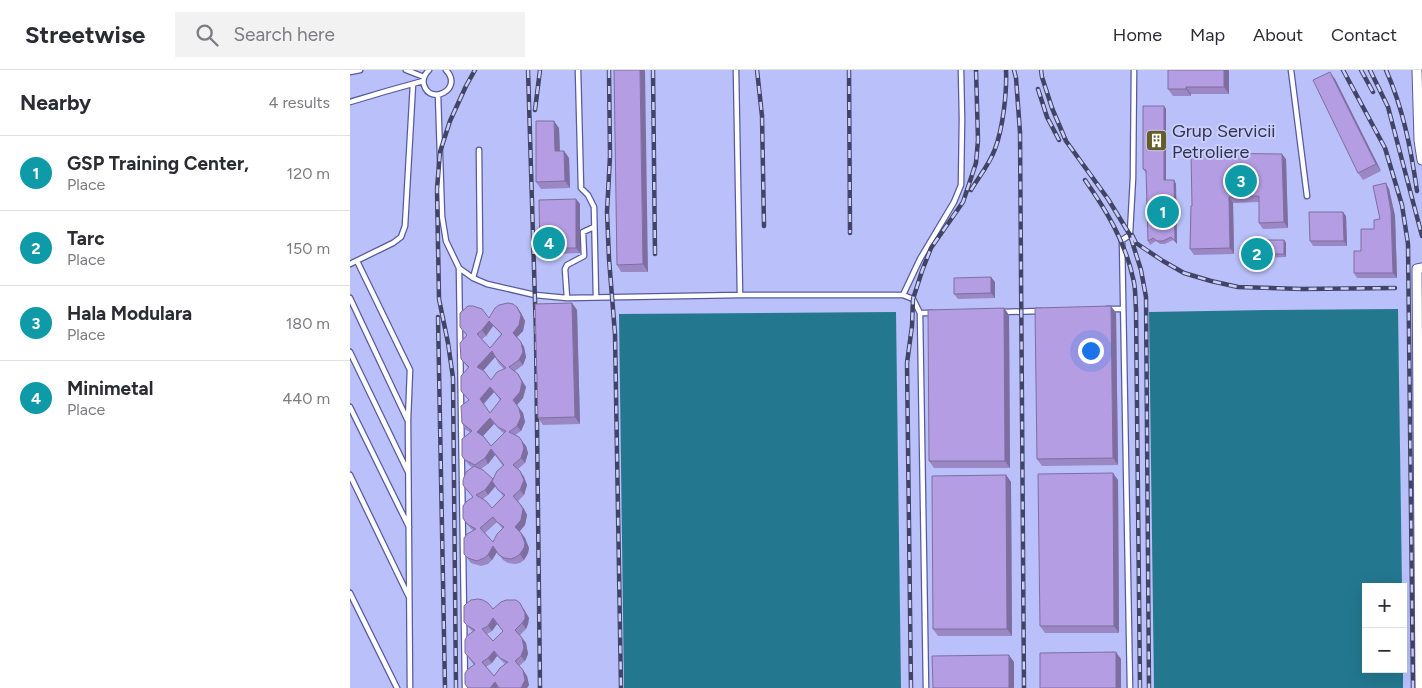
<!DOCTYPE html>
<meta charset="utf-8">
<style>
:root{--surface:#fff;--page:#f2f2f3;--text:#2b2b33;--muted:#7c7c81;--line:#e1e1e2;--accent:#0f766e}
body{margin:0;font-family:Figtree,sans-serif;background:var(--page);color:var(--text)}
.controls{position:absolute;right:15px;bottom:15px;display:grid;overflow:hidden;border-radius:0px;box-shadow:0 5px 20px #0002}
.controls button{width:45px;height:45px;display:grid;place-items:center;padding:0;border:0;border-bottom:1px solid var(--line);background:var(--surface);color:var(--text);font:25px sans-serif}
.you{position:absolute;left:740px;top:280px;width:18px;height:18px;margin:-12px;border:4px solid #fff;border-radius:50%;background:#1a73e8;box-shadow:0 0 0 8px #1a73e833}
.badge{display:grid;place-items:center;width:32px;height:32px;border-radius:50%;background:var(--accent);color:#fff;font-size:16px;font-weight:700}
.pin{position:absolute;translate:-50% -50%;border:2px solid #fff;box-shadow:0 1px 5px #0006}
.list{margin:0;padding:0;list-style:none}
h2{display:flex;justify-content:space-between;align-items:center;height:65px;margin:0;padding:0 20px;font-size:21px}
h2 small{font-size:16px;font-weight:400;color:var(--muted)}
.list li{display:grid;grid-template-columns:32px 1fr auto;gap:15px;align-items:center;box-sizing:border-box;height:75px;padding:0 20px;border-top:1px solid var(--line)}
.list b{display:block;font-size:19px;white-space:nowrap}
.list p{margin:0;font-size:16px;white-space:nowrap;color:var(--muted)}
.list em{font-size:16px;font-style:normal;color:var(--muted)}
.icon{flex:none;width:28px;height:28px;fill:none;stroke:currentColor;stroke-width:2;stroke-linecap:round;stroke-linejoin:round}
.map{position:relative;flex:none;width:1072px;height:618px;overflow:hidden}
header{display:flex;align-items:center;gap:30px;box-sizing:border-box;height:70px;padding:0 25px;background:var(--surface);border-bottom:1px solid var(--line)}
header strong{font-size:24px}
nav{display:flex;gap:28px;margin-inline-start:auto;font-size:18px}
.search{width:350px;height:45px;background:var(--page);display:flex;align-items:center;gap:12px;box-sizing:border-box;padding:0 18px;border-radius:0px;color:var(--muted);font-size:19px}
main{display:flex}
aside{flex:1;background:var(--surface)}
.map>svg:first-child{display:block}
.water{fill:#23788f}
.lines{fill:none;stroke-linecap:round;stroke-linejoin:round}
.lane-casing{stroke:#575a9b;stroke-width:7}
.street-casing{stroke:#575a9b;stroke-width:11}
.lane{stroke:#fff;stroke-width:4.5}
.street{stroke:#fff;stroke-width:9}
.rail-casing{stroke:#414465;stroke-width:4.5}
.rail{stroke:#c9cefa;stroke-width:2.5;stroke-dasharray:8;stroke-linecap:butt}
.wall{fill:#9b87c3;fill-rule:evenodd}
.shaded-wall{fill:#7e6e9f}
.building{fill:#b49de3;stroke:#7e6e9f;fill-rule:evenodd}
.labels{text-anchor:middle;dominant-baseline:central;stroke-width:4;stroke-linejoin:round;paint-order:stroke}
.poi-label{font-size:18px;fill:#303350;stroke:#c9cefa;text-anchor:start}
</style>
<header>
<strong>Streetwise</strong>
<div class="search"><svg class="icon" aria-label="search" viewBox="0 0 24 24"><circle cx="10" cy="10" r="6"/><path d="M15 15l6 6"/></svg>Search here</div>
<nav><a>Home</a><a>Map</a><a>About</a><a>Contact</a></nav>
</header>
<main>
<aside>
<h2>Nearby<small>4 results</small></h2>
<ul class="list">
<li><span class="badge" style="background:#0f9aa8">1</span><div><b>GSP Training Center,</b><p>Place</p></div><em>120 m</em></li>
<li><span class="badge" style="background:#0f9aa8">2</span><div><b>Tarc</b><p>Place</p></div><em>150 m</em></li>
<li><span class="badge" style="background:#0f9aa8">3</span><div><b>Hala Modulara</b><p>Place</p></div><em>180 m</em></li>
<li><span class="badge" style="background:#0f9aa8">4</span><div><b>Minimetal</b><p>Place</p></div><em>440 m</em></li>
</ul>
</aside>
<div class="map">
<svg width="1072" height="618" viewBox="0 0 1072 618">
<rect width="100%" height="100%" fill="#b9c0fa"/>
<path class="water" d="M1048,239L1052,517H1016V599H1053V618H804L799,242L917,240Z
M546,242L551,618H274L269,244Z"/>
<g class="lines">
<defs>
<path id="lane" d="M56,0L74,7
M79,0C75,4 72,9 74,15C80,36 114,19 96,0
M228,0L231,118L238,125L244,137L246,227
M386,0L390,225
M941,0L957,126
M0,2L10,0
M88,25L92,146L96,171L109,198L123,208L137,214L185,225L217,228L390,225H553L563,229L570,243H582
M0,32L37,21L73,11
M7,191L60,300L58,350L60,618
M0,194L43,173L51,167L55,156L63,14
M109,198L115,618
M123,208L130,182L129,80
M553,225L570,189L604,132L611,115L612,49L611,0
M0,228L57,349
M217,228L215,199L217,195L234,186L233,162L244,157
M757,239H773
M652,242L690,241
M570,243L576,618
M0,282L58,402
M0,337L59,457
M0,405L59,527
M0,523L47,618
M780,618L772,170L780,165V163L783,108L784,0"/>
<path id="street" d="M1067,0L1069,70L1072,90
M1070,618L1067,199L1072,198"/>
</defs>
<use href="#lane" class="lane-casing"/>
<use href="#street" class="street-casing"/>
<use href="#lane" class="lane"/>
<use href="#street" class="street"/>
<defs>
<path id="rail" d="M178,0L186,264L190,618
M259,0L260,86L257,142L259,189L265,264L271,618
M303,0L305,184
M407,0L412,46L414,156
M499,0L500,163
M664,0L666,8L670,62L674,618
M691,0L692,7L702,38L716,71L758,129L780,165L791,200L796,227L799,618
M993,0L1035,78L1052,135L1058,174L1063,618
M1011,0L1023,22
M1020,0L1038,37L1072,166
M1036,0C1053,38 1061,79 1067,121
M688,19L697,47L709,70
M185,40L190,0
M735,110C756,140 775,171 783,208C786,218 785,229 786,239L790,618
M621,120C629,107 640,93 645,79C653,58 657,22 656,0
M782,165L786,173L813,191L834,203L861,211L888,217L952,219L1045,218
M88,247L95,618
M106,618L103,308L98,273L89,229L87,119L90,82L100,51L116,16L125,0
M561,618L557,293L562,256L563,229L572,201L581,178L613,132L626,93L628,70L626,0"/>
</defs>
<use href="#rail" class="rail-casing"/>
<use href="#rail" class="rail"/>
</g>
<path class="wall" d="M264,0L298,202H271L267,195Z
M879,0V24H841V26H823L818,19Z
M985,9L1031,101L1013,110L1008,103Z
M814,36L816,39V110H824L826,114L827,174L823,170L815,174H810L806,171L800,175L798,171L796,103L793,99Z
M209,58L210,81H214L219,88L220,118L191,119L186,112Z
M936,89L938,158L913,159L909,153V132L883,133L884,184L844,185L840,179L841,136Z
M1039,119L1045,146L1047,208H1007L1004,203L1011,181L1030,149Z
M226,129L230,134V183L205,184V188L193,189L190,184Z
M996,146L997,176H963L960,171Z
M934,170L936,173V187L914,188V193H901L898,189L914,173Z
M645,212V228L608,229L604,224Z
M222,233L227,240L230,354L193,355L188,348Z
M761,236L766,243L768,395L692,396L687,389Z
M167,237L171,243L175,251L173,261L167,267L174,277L176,287L173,295L165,301L171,309L176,317L173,328L167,335L173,343L175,352L171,361L165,365L176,376L178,383L175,393L168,399L174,407L177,415L174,425L168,431L174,439L177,445L175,455L170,461L175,468L179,478L178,483L174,490L170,493L165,494L158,493L153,490L147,482L142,490L138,494L131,496L121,493L114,484L123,460L121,459L113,448L123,427L113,415L122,397L119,395L112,386L121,363L115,359L112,353L119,330L111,321L118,298L111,289L116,265L110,257L139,248ZM143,256L151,264L140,278L132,269L136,266ZM145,287L149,294L154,299L141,310L133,301ZM144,322L150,330L140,343L134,334ZM144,354L152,362L154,363L141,376L133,366ZM145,385L153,396L143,410L131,399L138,394ZM146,416L153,426L142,438L133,429L138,425ZM147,452L153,459L143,472L135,463Z
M654,238L659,245L660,398H584L579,391Z
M656,405L661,412L662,566H588L583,559Z
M768,410L769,563H695L690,556Z
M143,539H174L179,548L178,554L176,559L170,565L176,573L178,584L175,591L169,596L177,606L179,615L177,618H118L124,595L115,583L123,562L114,552ZM147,554L153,561L143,571L137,564L142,561ZM147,586L155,594L144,606L136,597L142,593Z"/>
<path class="shaded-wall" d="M290,0H295L298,202L293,194Z
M874,0H879V24L874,17Z
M980,2L985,9L1031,101L1026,94Z
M836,17L841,24V26L836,19Z
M814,36L816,39V114L814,110Z
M204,51L209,58L210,88L205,81Z
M214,81L219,88L220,118L215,111Z
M932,84L936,89L938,158L934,152Z
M824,110L826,114L827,174L825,171Z
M1036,113L1039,119L1045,146L1047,208L1043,203Z
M879,127L883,133L884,184L880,178Z
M226,129L230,134V183L226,178Z
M993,142L996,146L997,176L994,171Z
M934,170L936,173V187L934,184Z
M201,178L205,184V188L201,182Z
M911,184L914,188V193L912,189Z
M641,207L645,212V228L641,223Z
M222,233L227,240L230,354L225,347Z
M761,236L766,243L768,395L763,388Z
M167,237L171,243L175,251L173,261L166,268L163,263Z
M654,238L659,245L660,398L655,391Z
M139,251L143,256L136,266L132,260Z
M171,272L174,277L176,287L173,295L169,290Z
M142,281L145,287L131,303L127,297Z
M168,304L171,309L176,317L173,328L167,335L163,330Z
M140,317L144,322L133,334L130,329Z
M169,338L173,343L175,352L171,361L167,356Z
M140,348L144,354L131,368L127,362Z
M172,371L176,376L178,383L175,393L171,388Z
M141,379L145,385L138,394L135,388Z
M170,401L174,407L177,415L174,425L170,420Z
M763,403L768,410L769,563L764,556Z
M656,405L661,412L662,566L657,559Z
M143,409L146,415L138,425L135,420Z
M170,434L174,439L177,445L175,455L169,462L165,457Z
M171,463L175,468L179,478L178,483L174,490L170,484Z
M143,476L147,482L142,490L138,485Z
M170,533L179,548L178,554L176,559L172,553Z
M143,548L147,554L142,561L138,556Z
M172,568L176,573L178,584L175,591L171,586Z
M144,581L147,586L142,593L138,588Z
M766,582L771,589V618H766Z
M659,585L664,592V618H659Z
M173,600L177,606L179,615L177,618H171Z
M145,612L148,618H140Z"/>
<path class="building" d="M264,0H290L293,194L267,195Z
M818,0H874V17H836V19H818Z
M980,2L1026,94L1008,103L963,10Z
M793,36H814V110H824L825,171L821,167L813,171H807L803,168L798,171L796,100L793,99Z
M186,51H204L205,81H214L215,111L186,112Z
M841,83L932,84L934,152L909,153V126L879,127L880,178L840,179L841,136H842Z
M1036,113L1041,141L1043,203H1004V181H1011V159H1024V150L1030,149L1023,116Z
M226,129V178H201V182L190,184L189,130Z
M959,142H993L994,171H960Z
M914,170H934V184H911L912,189H898V172L914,173Z
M641,207V223L604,224V208Z
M158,233L163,234L167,237L171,245L169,255L163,263L171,272L173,282L169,290L159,297L168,304L172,312L170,322L163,330L169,338L171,347L167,356L159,362L169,367L172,371L174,378L171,388L163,395L170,401L174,410L170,420L163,426L170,434L173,439L171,450L165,457L171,463L175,473L174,478L170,484L166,487L161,489L154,488L149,485L143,476L138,485L134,488L127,491L118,488L114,484V468L117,464L126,459L117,454L113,448V436L116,432L123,427L113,415V410L116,402L124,396L133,400L143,409L135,420L126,425L136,431L142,438L155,425L148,420L142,411L147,401L154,395L141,379L135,388L125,395L115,390L112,386V369L122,361L112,353L111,336L119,330L111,321V306L119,297L111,289L110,273L117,265L110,257V243L118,236H123L132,239L139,248L145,238L149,235ZM139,251L152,264L140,278L127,264L132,260ZM142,281L146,288L156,298L147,302L141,310L134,301L127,297ZM140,317L147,325L151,329L140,343L130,329ZM140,348L148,357L156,361L141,376L134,367L127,362ZM143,447L147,452L154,457L147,464L143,472L130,458Z
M222,233L225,347L188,348L185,234Z
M761,236L763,388L687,389L685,238Z
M654,238L655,391H579L578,240Z
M763,403L764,556H690L688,404Z
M656,405L657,559H583L582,406Z
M128,529L133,530L138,533L143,539L151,532L156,530H166L170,533L175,543V549L172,553L165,560L172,568L174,578L171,586L165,591L173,600L175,610L171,618H149L145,612L140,618H118L115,614V603L118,599L125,594L115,583V570L117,566L125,560L118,556L114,552V536L117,533L121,530ZM143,548L153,561L143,571L132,559L138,556ZM144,581L150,588L158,592L150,598L144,606L132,592L138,588Z
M766,582V618H690V583Z
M659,585V618H583L582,586Z"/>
<defs>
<symbol id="building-square" viewBox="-11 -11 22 22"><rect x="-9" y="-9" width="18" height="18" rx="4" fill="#655c28" stroke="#c9cefa"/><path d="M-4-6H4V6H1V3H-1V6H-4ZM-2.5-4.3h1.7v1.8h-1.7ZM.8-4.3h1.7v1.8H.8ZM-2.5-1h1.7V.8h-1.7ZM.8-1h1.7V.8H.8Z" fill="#fff"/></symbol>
</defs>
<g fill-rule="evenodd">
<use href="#building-square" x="794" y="58" width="25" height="25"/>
</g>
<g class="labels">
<g class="poi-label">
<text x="822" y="61">Grup Servicii<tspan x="822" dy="21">Petroliere</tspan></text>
</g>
</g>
</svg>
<div class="controls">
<button>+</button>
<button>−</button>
</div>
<div class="you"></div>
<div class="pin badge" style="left:813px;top:142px;background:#0f9aa8">1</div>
<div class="pin badge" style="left:907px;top:184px;background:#0f9aa8">2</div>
<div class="pin badge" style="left:891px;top:111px;background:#0f9aa8">3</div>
<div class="pin badge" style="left:199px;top:173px;background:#0f9aa8">4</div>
</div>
</main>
